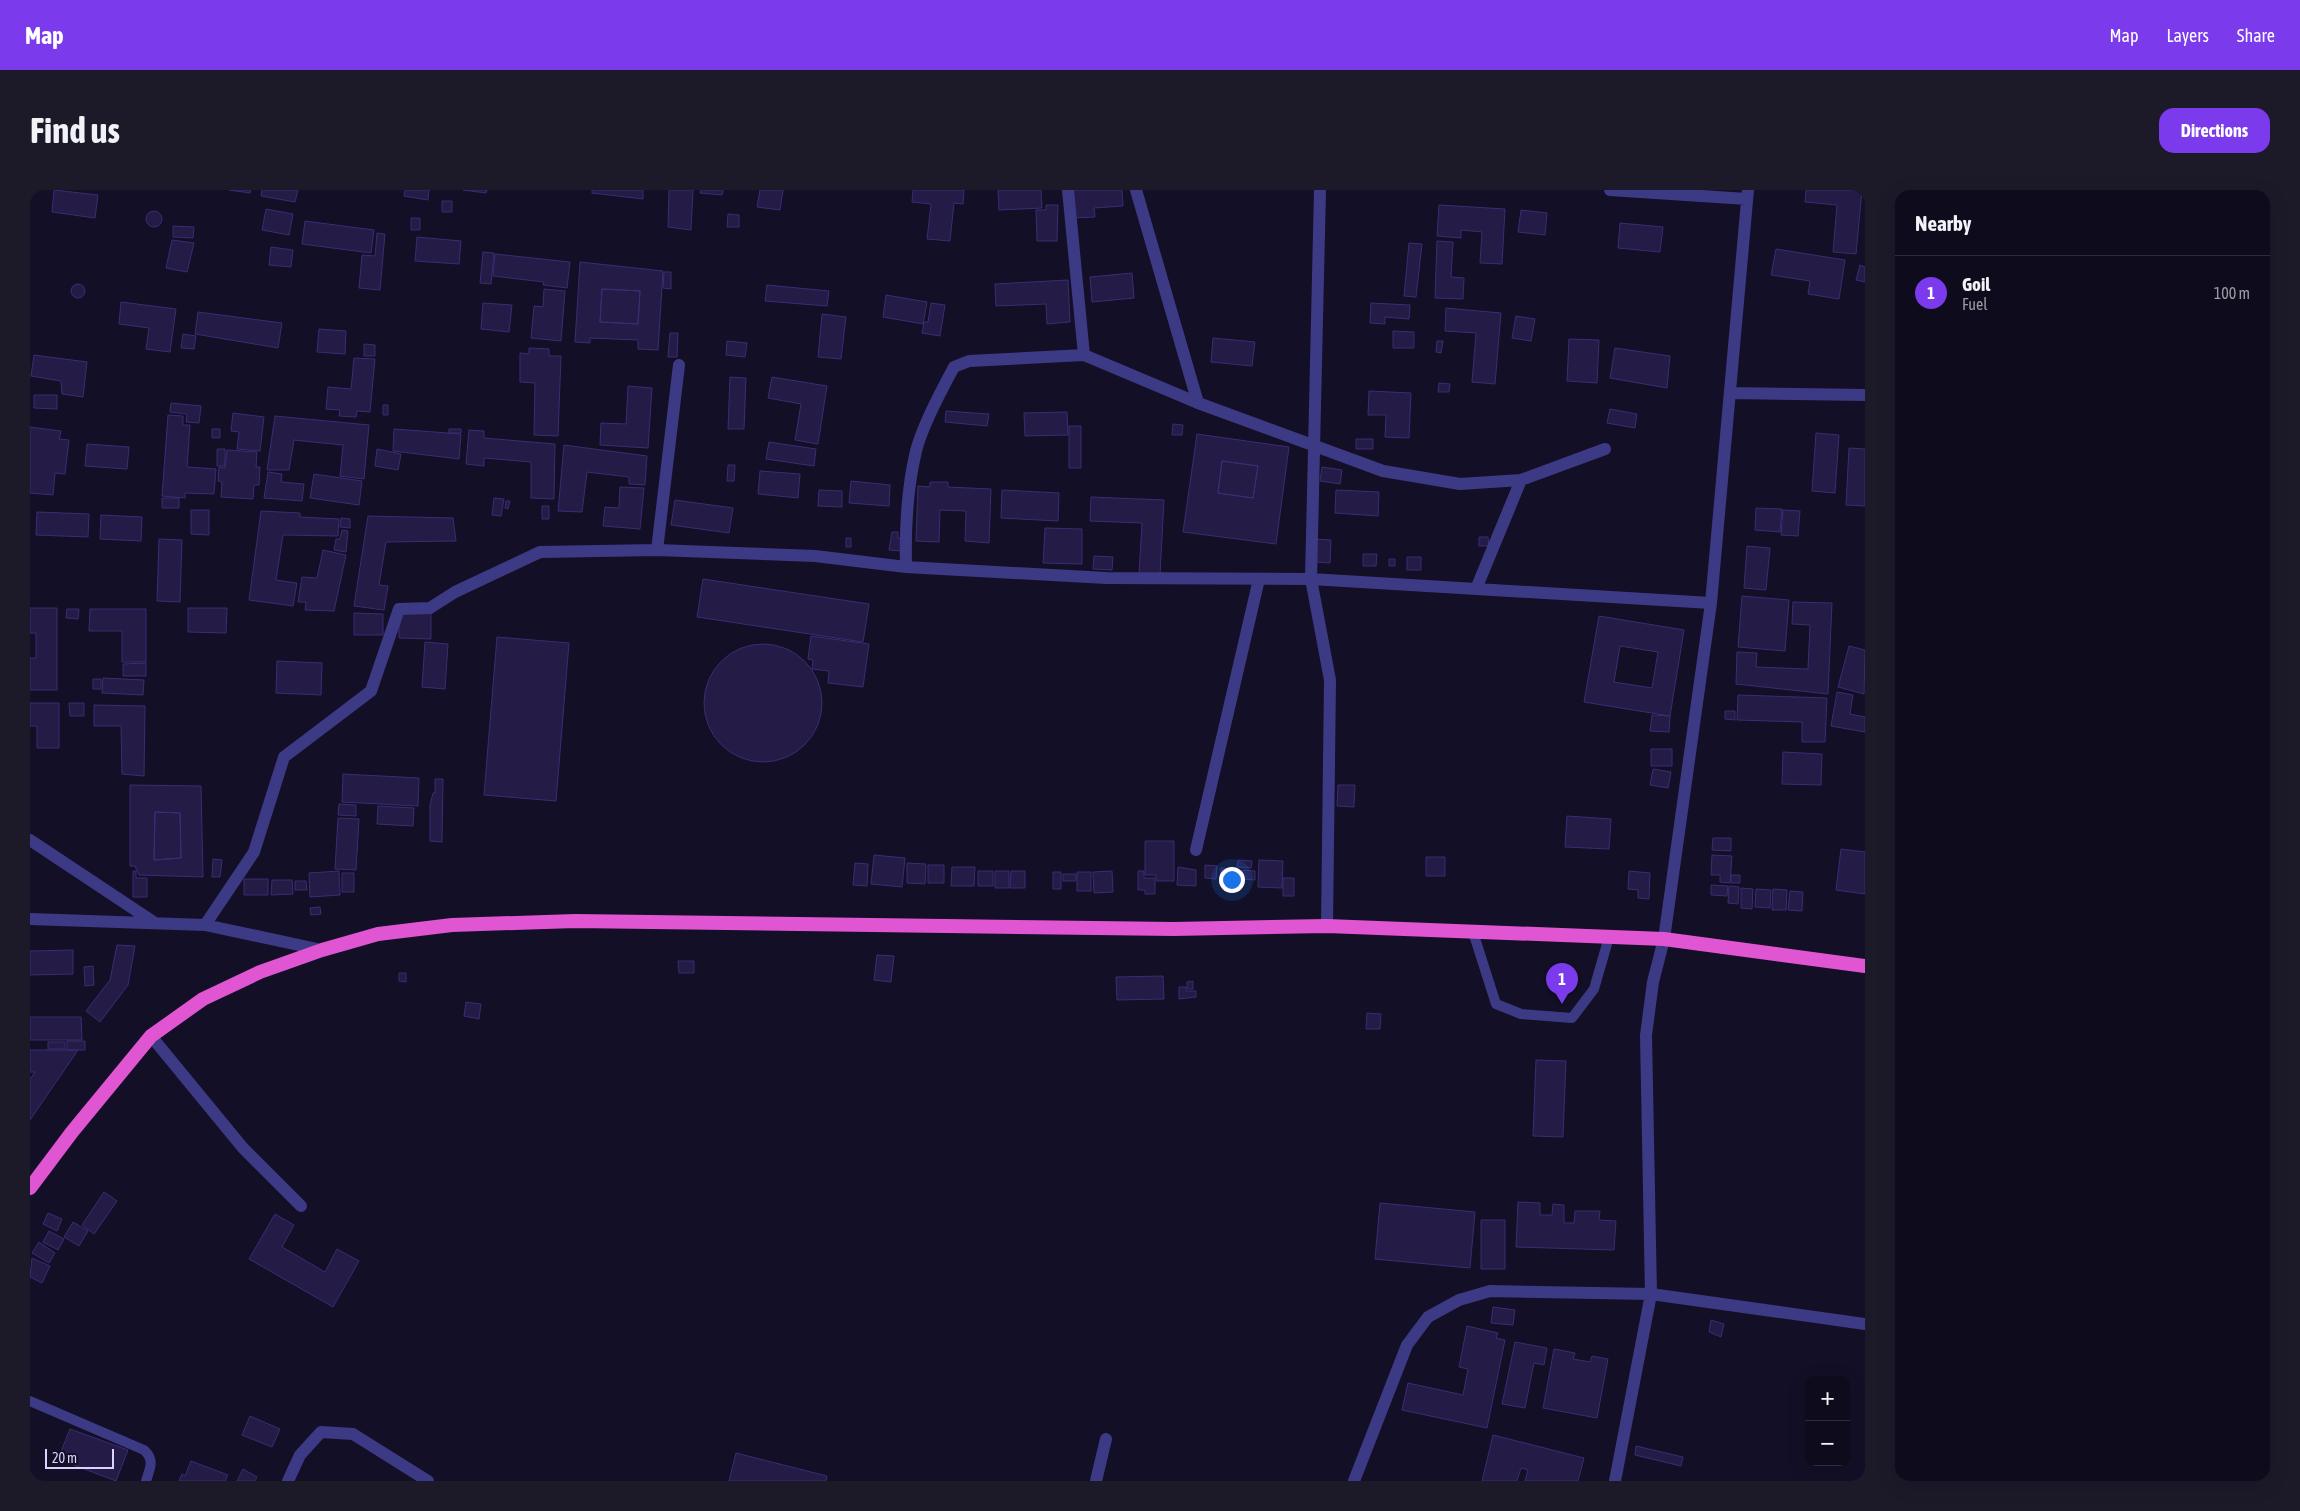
<!DOCTYPE html>
<meta charset="utf-8">
<style>
:root{--surface:#0e0b1c;--page:#1c1929;--text:#f1f3f6;--muted:#9b9ba3;--line:#2e2b3b;--accent:#7c3aed}
body{margin:0;font-family:"Asap Condensed",sans-serif;background:var(--page);color:var(--text)}
.controls{position:absolute;right:15px;bottom:15px;display:grid;overflow:hidden;border-radius:10px;box-shadow:0 5px 20px #0002}
.controls button{width:45px;height:45px;display:grid;place-items:center;padding:0;border:0;border-bottom:1px solid var(--line);background:var(--surface);color:var(--text);font:25px sans-serif}
.scale{position:absolute;left:15px;bottom:12px;width:69px;box-sizing:border-box;padding-left:5px;border:2px solid #d9d4ff;border-top:0;font-size:14px;line-height:18px;white-space:nowrap;color:#d9d4ff;-webkit-text-stroke:4px #130f26;paint-order:stroke}
.you{position:absolute;left:1201px;top:689px;width:18px;height:18px;margin:-12px;border:4px solid #fff;border-radius:50%;background:#1a73e8;box-shadow:0 0 0 8px #1a73e833}
.badge{display:grid;place-items:center;width:32px;height:32px;border-radius:50%;background:var(--accent);color:#fff;font-size:16px;font-weight:700}
.pin{position:absolute;translate:-50% -41px;filter:drop-shadow(0 1px 2px #0008)}
.pin::after{content:'';position:absolute;top:26px;width:18px;height:15px;background:inherit;clip-path:polygon(0 0,100% 0,50% 100%)}
.list{margin:0;padding:0;list-style:none}
h2{display:flex;justify-content:space-between;align-items:center;height:65px;margin:0;padding:0 20px;font-size:21px}
h2 small{font-size:16px;font-weight:400;color:var(--muted)}
.list li{display:grid;grid-template-columns:32px 1fr auto;gap:15px;align-items:center;box-sizing:border-box;height:75px;padding:0 20px;border-top:1px solid var(--line)}
.list b{display:block;font-size:19px;white-space:nowrap}
.list p{margin:0;font-size:16px;white-space:nowrap;color:var(--muted)}
.list em{font-size:16px;font-style:normal;color:var(--muted)}
.map{position:relative;flex:none;width:1835px;height:1291px;overflow:hidden;border-radius:15px}
header{display:flex;align-items:center;gap:30px;box-sizing:border-box;height:70px;padding:0 25px;background:var(--accent);color:#fff}
header strong{font-size:24px}
nav{display:flex;gap:28px;margin-inline-start:auto;font-size:18px}
.intro{display:flex;align-items:center;justify-content:space-between;box-sizing:border-box;height:120px;padding:0 30px}
h1{margin:0;font-size:35px}
.button{padding:12px 22px;border-radius:15px;background:var(--accent);color:#fff;font-size:18px;font-weight:700}
main{display:flex;gap:30px;padding:0 30px}
aside{flex:1;background:var(--surface);border-radius:15px;box-shadow:0 5px 20px #0002}
.map>svg:first-child{display:block}
.building{fill:#241b47;stroke:#3b2d73;fill-rule:evenodd}
.lines{fill:none;stroke-linecap:round;stroke-linejoin:round}
.service{stroke:#3d3a85;stroke-width:10}
.minor{stroke:#3d3a85;stroke-width:12}
.trunk{stroke:#e055d1;stroke-width:14}
</style>
<header>
<strong>Map</strong>
<nav><a>Map</a><a>Layers</a><a>Share</a></nav>
</header>
<div class="intro"><h1>Find us</h1><a class="button">Directions</a></div>
<main>
<div class="map">
<svg width="1835" height="1291" viewBox="0 0 1835 1291">
<rect width="100%" height="100%" fill="#130f26"/>
<path class="building" d="M24,0L68,5L65,28L22,22Z
M199,0H221L220,3Z
M232,0H268L265,12L231,6Z
M375,0H399L398,10L374,6Z
M433,0H457L456,3Z
M562,0H613V9L562,3Z
M639,0H663L661,40L638,37Z
M671,0H693L692,5L670,3Z
M730,0H753L750,20L727,17Z
M883,0H934L933,14L924,13L920,51L897,49L901,14L882,12Z
M968,0H1011L1012,18L969,20Z
M1040,0H1092L1093,16L1064,18L1065,27L1042,28Z
M1776,0H1832L1826,64L1803,62L1807,15L1775,12Z
M412,11H422V22H412Z
M1016,15H1028L1027,51H1007L1006,20H1016Z
M1409,15L1475,19L1472,74L1450,73L1452,42L1431,40V48L1407,46Z
M236,19L263,24L259,45L232,40Z
M1491,20L1517,23L1515,45L1488,42Z
M116 29a8 8 0 1 1 16 0a8 8 0 1 1-16 0Z
M698,24L709,25V37H697Z
M381,28H390V40H381Z
M275,31L344,40L341,63L272,54Z
M1590,33L1633,37L1630,62L1588,58Z
M143,36L164,37L163,48L143,47Z
M347,43L355,44L350,100L329,98L332,65L345,66Z
M387,47L431,51L429,74L385,71Z
M142,50L164,53L157,82L136,78Z
M1407,51L1423,52L1421,87L1434,88L1433,109L1405,108Z
M1379,53L1392,54L1386,107L1374,106Z
M241,57L263,60L261,77L239,75Z
M1746,59L1815,70L1809,109L1778,104L1780,91L1741,85Z
M453,62L464,63L461,94L450,93Z
M465,64L540,72L537,98L513,95L514,92L463,86Z
M550,72L633,81L628,160L608,159V150L560,148V153L545,152ZM572,99L610,101L608,134L570,132Z
M1830,75L1835,77V92L1826,90Z
M634,82H641V99L633,98Z
M1102,83L1104,108L1062,112L1060,87Z
M1038,90L1040,132L1017,134L1016,114L966,116L965,94Z
M41 101a7 7 0 1 1 14 0a7 7 0 1 1-14 0Z
M737,95L799,101L797,116L735,111Z
M514,99L535,101L531,151L501,148L504,116L513,117Z
M572,99L610,101L608,134L570,132Z
M856,105L897,112L893,134L853,127Z
M91,112L146,119L140,162L116,159L119,138L89,134Z
M453,113L482,115L479,142L451,139Z
M901,113L915,115L910,146L892,143L894,132H898Z
M1341,113L1380,115L1379,129L1355,127V134L1340,133Z
M1416,118L1471,123L1465,194L1442,192L1446,143L1415,141Z
M168,122L252,133L248,158L165,144Z
M792,124L816,127L811,169L788,167Z
M1486,126L1505,129L1501,151L1482,148Z
M289,139L316,141L315,164L287,162Z
M1363,141L1384,142V158H1363Z
M640,143H648L647,167H638Z
M153,144L166,146L164,159L151,158Z
M1183,148L1225,152L1222,176L1181,172Z
M1539,149L1569,150L1567,193L1537,191Z
M697,151L717,153L715,167L696,165Z
M1407,151H1413L1411,163L1406,162Z
M334,154L345,155V166H334Z
M499,158L519,159V166H531L528,246L504,245L505,193L490,192V163L499,164Z
M1585,158L1640,166L1637,198L1580,188Z
M4,165L57,172L53,207L32,204L31,191L1,186Z
M324,168L345,169L340,222L327,221L326,227L309,226L310,220L296,219L298,197L321,199Z
M700,187L716,188L714,239H698Z
M742,187L797,196L788,254L765,250L771,214L738,208Z
M1409,193L1420,194L1419,202H1408Z
M598,196L622,198L618,258L570,255L571,233L596,234Z
M1339,201L1381,203L1379,248L1355,247L1356,225H1338Z
M4,205H27V219L4,218Z
M141,213L171,216L169,233L156,232L157,224L140,222Z
M353,215H358V225H353Z
M1580,219L1607,224L1605,238L1577,233Z
M916,221L959,224L957,236L915,232Z
M1037,222L1038,245L995,246L994,223Z
M203,223L234,227L230,261L207,259L209,242L201,241Z
M138,225L153,226V235H160L157,277L186,279L184,304L155,303V308L132,306Z
M245,226L339,235L334,289L310,286L313,255L264,250L259,280H237Z
M1143,234L1153,235L1152,245H1142Z
M1039,236H1051V278H1039Z
M0,237L31,241L29,249L39,250L35,284L25,283L23,305L0,303Z
M182,239H190V248H182Z
M364,239L431,244L429,269L363,261Z
M419,239H431V243H419Z
M439,240L454,241V248L525,254L524,309L501,308V272L454,268V276L436,274Z
M1786,243L1809,245L1805,303L1782,301Z
M1167,244L1259,257L1246,354L1153,342ZM1192,271L1228,276L1223,308L1188,303Z
M1326,249H1343V259H1326Z
M739,252L786,259L784,276L736,269Z
M57,254L99,257L97,279L55,276Z
M534,255L617,266L615,295L599,294V287L557,282L552,322L528,321Z
M1819,258L1835,259V316L1816,315Z
M187,259H195V276H187Z
M347,259L371,264L368,280L345,276Z
M197,260L227,262L226,277H230L229,295H224L223,309L191,307L192,292L188,291L189,277L195,278Z
M1192,271L1228,276L1223,308L1188,303Z
M698,275H705L704,291H697Z
M1292,277L1312,280L1310,294L1290,291Z
M730,281L770,284L768,308L728,304Z
M238,282L252,284L251,292L274,294L272,311L234,308Z
M284,284L332,291L329,315L280,308Z
M821,291L860,295L859,316L819,313Z
M900,292H918V297L961,299L959,353L935,351L936,321L910,320L909,352L886,351L888,296L900,297Z
M590,297L614,298L610,339L573,336L575,317L589,318Z
M789,300L812,301V317L788,316Z
M972,300L1029,303L1028,331L971,328Z
M1306,300L1349,302L1348,326L1305,323Z
M1061,307L1134,310L1130,385L1109,384L1112,333L1060,331Z
M132,308H149V318H132Z
M464,308L474,309L471,326L462,325Z
M645,310L703,318L699,343L641,335Z
M476,311H480L478,319L475,318Z
M512,316H519V329H512Z
M1726,318L1752,319L1750,342L1725,340Z
M161,320H179V345L161,344Z
M1753,320L1770,321L1768,346L1751,345Z
M231,321L270,323V327L309,329L308,346L253,345L246,390L267,393L263,416L219,410Z
M7,322L59,324L58,347L6,345Z
M71,325L112,327L111,351L70,349Z
M338,326L423,328L426,351L356,352L349,395L358,396L354,420L324,416Z
M311,328L320,329V338L310,337Z
M1015,338L1052,339V374L1013,373Z
M312,340L318,341L316,362L304,360L306,349H310Z
M862,342H868V348H872V361L859,360Z
M1449,347H1458L1459,356H1449Z
M816,348H821V357H816Z
M129,349L152,350L150,412L127,411Z
M1284,349L1301,350L1300,373L1283,372Z
M1717,356L1740,358L1736,400L1714,398Z
M293,360L316,365L304,421L275,420L276,412H268L272,387L287,388Z
M1333,364H1347L1346,376H1333Z
M1064,366L1083,367L1082,380L1063,379Z
M1377,367H1391V380H1377Z
M1359,369H1365V376H1359Z
M673,389L839,414L833,452L667,427Z
M1712,406L1759,410L1755,461L1708,457Z
M1763,412L1802,413L1798,504L1706,494L1707,462L1727,463L1726,477L1778,479L1780,435L1762,434Z
M0,418H27V500H0V468H6V443H0Z
M158,418H197L196,443L158,442Z
M37,419H49L48,429L36,428Z
M60,419H116V472H92V441H59Z
M324,423L353,424V445H324Z
M369,423H401V449L369,448Z
M1569,426L1654,440L1640,526L1554,512ZM1590,456L1628,462L1622,498L1584,492Z
M781,446L839,454L833,497L798,493L799,481L782,479L783,470L778,469Z
M467,447L539,453L526,611L454,605Z
M395,452L418,454L415,499L392,497Z
M674 513a59 59 0 1 1 118 0a59 59 0 1 1-118 0Z
M1819,456L1835,460L1834,504L1808,497Z
M247,471L292,473L291,505L246,503Z
M116,473V486H93V474Z
M73,488L114,490L113,505L72,503Z
M63,489H71V499H63Z
M1807,502L1823,505L1820,524L1835,527V542L1801,536Z
M1708,505L1797,508L1795,552H1772V532L1707,530Z
M0,513H29V558H7V536H0Z
M39,513H54V526H40Z
M64,515L115,516L114,586L92,584L91,536H64Z
M1695,521H1705V530L1695,529Z
M1622,525L1640,526L1639,542L1620,541Z
M1621,559H1642V576H1621Z
M1753,562L1792,564L1791,595L1752,594Z
M1623,579L1641,582L1638,598L1620,595Z
M313,584L389,588L388,616L312,612Z
M405,589H413L412,652L400,651V615L403,603H405Z
M100,595L171,596L173,687L109,685L105,676H100ZM125,622L150,623L151,668L124,670Z
M1308,595H1325L1324,617L1307,616Z
M309,614L326,615V626L308,625Z
M348,616L384,618L383,636L347,634Z
M125,622L150,623L151,668L124,670Z
M1537,626L1581,629L1579,659L1535,657Z
M308,628L329,629L326,680L305,679Z
M1683,648H1701V661L1682,660Z
M1115,651H1144V691H1126V685H1115Z
M1811,659L1835,662V704L1806,700Z
M844,665L875,668L872,697L841,694Z
M1682,665L1702,666L1700,693L1690,692V685H1681Z
M1396,667H1415V686H1396Z
M183,669L192,670L190,687H182Z
M1208,670L1222,671L1221,678L1207,677Z
M1229,670L1253,671L1252,698L1228,697Z
M825,673L838,674L837,696L823,695Z
M877,673L896,674L895,694L877,693Z
M898,675H914V693H898Z
M1175,675L1187,676L1186,689L1175,688Z
M922,677H945L944,696H921Z
M1148,677L1166,680V696L1147,695Z
M1191,678L1205,679V695L1190,694Z
M1213,680L1225,681V690L1212,689Z
M103,681H106V688H117V707H103Z
M309,681L310,705L280,707L279,683Z
M948,681H963V696H948Z
M965,681H979V698H965Z
M981,681H995V698H980Z
M1082,681L1083,702L1064,703L1063,682Z
M1108,681H1114V688H1125V704H1115V700H1108Z
M1599,681L1620,683L1619,709L1608,708V700L1598,699Z
M1023,682H1031V699H1023Z
M1047,682H1061V701H1047Z
M312,683H324V702H312Z
M1033,684H1046V691H1033Z
M1701,685H1710V693H1701Z
M1253,688H1264V706H1253Z
M214,689H238V705H214Z
M242,690H262L263,704L241,705Z
M265,691H276L277,700H265Z
M1681,695L1698,696L1697,706L1681,705Z
M1699,696L1709,697L1708,714L1698,713Z
M1711,698L1723,699L1722,719L1711,718Z
M1726,699L1741,700L1740,718L1725,717Z
M1743,699L1757,700L1756,720H1742Z
M1760,701L1773,702L1772,721L1758,720Z
M290,717L291,724L281,725L280,718Z
M87,755L105,756L98,795L70,832L56,821L80,790Z
M43,760V784L0,785V761Z
M847,765L864,766L861,792L844,790Z
M648,771H664V783H649Z
M63,776L64,795L55,796L54,777Z
M369,783H376V792L369,791Z
M1133,786L1134,809L1087,810L1086,787Z
M1163,791V799H1157V792Z
M1149,797H1156V801H1166V807L1149,809Z
M436,812L451,814L449,829L434,826Z
M1337,823L1351,824L1350,839H1336Z
M0,827H51L52,850H0Z
M37,851H55V860H37Z
M18,852H35V859H18Z
M0,860H48L0,930V889L5,882H0Z
M1506,870L1536,871L1533,947L1503,946Z
M74,1002L87,1011L64,1044L52,1035Z
M1488,1012L1510,1013V1025H1522L1523,1014L1534,1015V1033H1544L1545,1021H1570L1569,1030L1586,1031L1584,1060L1486,1057Z
M1350,1013L1445,1022L1440,1078L1345,1069Z
M18,1023L32,1029L27,1041L13,1034Z
M245,1024L264,1035L252,1057L295,1082L307,1059L329,1071L303,1117L219,1069Z
M1451,1030H1475V1079H1451Z
M43,1032L58,1041L49,1056L34,1047Z
M19,1041L34,1049L28,1060L13,1052Z
M9,1052L25,1063L19,1073L2,1063Z
M2,1068L20,1076L12,1093L0,1087Z
M1463,1117L1485,1120L1483,1135L1461,1133Z
M1681,1130L1694,1134L1691,1147L1679,1142Z
M1437,1136L1468,1143L1466,1148L1475,1150L1457,1238L1372,1220L1378,1193L1433,1205L1438,1179L1429,1177Z
M1485,1152L1517,1158L1514,1175L1504,1173L1495,1218L1472,1214Z
M1524,1159L1545,1163L1543,1169L1560,1172L1562,1166L1578,1169L1567,1228L1513,1218Z
M220,1226L250,1239L242,1257L212,1245Z
M40,1239L98,1260L86,1291L28,1269Z
M1463,1245L1554,1268L1548,1291H1495L1498,1280L1491,1278L1487,1291H1452Z
M1606,1256L1653,1267L1651,1276L1605,1265Z
M706,1263L797,1286L796,1291H699Z
M161,1271L198,1285L195,1291H149L152,1284L155,1286Z
M213,1279L227,1287L225,1291H207Z"/>
<g class="lines">
<path class="service" d="M1443,742L1466,814L1491,824L1542,828L1564,799L1579,747
M0,1211L114,1260C125,1270 120,1278 116,1291"/>
<path class="minor" d="M1038,0L1054,165
M1106,0L1168,213
M1290,0L1281,389L1300,490L1297,736
M1580,0L1717,9
M1700,203L1835,205
M627,360L649,175
M876,377C875,338 877,299 886,261C892,237 912,199 924,177L939,171L1054,165L1168,213L1353,281L1430,294L1491,290L1575,259
M1446,399L1491,290
M0,650L125,733
M1166,660L1229,389
M0,729L175,735L292,760
M175,735L224,662L254,567L341,501L369,419L400,418L425,402L510,362L627,360L785,366L876,377L1076,388L1281,389L1681,413
M121,846L213,958L271,1016
M258,1291L270,1265L291,1242L323,1244L398,1291
M1066,1291L1076,1249
M1324,1291L1377,1155L1398,1127L1429,1110L1460,1101L1621,1104L1835,1134
M1585,1291L1621,1104L1616,845L1623,792L1634,749L1681,413L1718,0"/>
<path class="trunk" d="M0,998L42,942L121,846L173,809L230,782L292,760L348,744L422,735L545,731L1144,739L1297,736L1634,749L1835,776"/>
</g>
</svg>
<div class="controls">
<button>+</button>
<button>−</button>
</div>
<div class="scale">20 m</div>
<div class="you"></div>
<div class="pin badge" style="left:1532px;top:814px">1</div>
</div>
<aside>
<h2>Nearby<small></small></h2>
<ul class="list">
<li><span class="badge">1</span><div><b>Goil</b><p>Fuel</p></div><em>100 m</em></li>
</ul>
</aside>
</main>
